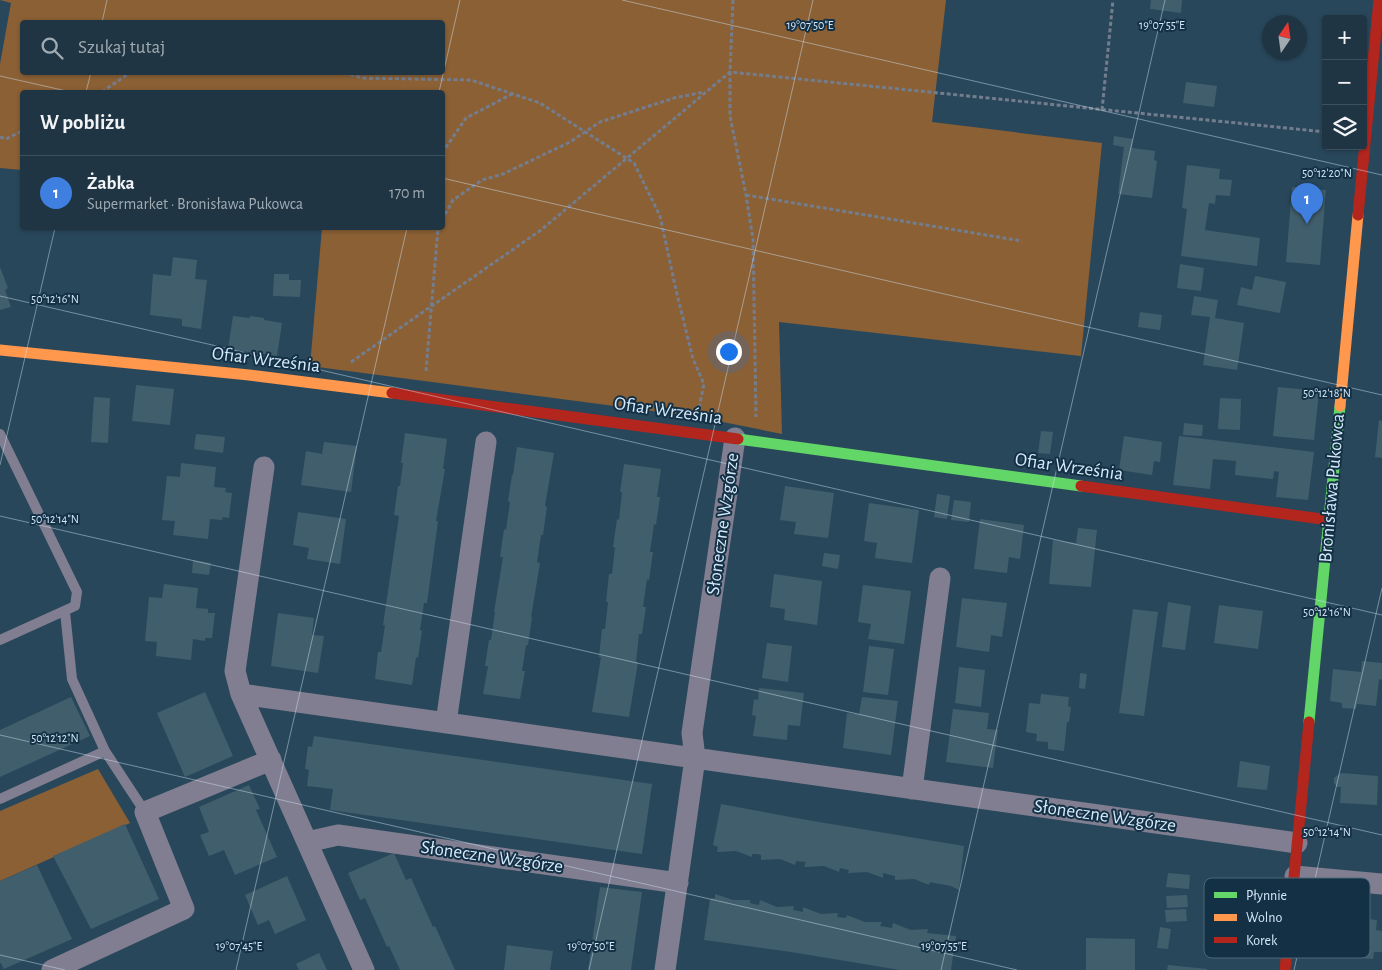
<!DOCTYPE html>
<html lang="pl">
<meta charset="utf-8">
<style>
:root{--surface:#1f3544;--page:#273d4b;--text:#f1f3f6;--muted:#a1abb2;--line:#3c505d;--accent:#99b0c2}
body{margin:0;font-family:"Alegreya Sans",sans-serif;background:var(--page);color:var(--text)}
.controls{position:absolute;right:15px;top:15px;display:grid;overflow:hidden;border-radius:5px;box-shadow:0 1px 4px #0004}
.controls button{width:45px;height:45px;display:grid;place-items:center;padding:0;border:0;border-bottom:1px solid var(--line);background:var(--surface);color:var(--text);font:25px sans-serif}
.compass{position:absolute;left:1262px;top:15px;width:45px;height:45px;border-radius:50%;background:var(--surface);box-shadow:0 1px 4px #0004;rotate:13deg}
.you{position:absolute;left:728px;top:351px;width:18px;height:18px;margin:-12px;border:4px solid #fff;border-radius:50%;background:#1a73e8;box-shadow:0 0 0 8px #1a73e833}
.badge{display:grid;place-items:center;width:32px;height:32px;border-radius:50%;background:var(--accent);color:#fff;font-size:16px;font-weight:700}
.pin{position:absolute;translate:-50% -41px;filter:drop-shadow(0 1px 2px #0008)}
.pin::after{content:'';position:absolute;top:26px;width:18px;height:15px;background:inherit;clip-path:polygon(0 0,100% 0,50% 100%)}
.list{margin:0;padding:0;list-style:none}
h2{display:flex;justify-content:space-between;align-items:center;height:65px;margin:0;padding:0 20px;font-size:21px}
h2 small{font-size:16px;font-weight:400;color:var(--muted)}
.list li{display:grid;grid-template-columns:32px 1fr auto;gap:15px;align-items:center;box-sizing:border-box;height:75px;padding:0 20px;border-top:1px solid var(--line)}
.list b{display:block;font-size:19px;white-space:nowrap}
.list p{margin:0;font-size:16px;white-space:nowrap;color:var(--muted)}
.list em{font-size:16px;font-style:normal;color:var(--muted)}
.icon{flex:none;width:28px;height:28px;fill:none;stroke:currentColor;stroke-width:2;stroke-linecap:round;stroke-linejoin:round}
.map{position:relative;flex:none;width:1382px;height:970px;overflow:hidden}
.search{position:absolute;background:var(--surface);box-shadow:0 1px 4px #0004;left:20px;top:20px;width:425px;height:55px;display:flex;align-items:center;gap:12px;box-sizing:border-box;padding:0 18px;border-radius:5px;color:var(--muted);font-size:19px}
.panel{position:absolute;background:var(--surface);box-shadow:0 1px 4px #0004;left:20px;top:90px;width:425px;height:140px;border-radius:5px}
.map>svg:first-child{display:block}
.green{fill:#8b6035;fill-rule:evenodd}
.building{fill:#415e6c}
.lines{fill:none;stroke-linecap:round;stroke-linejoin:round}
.path{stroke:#747d8d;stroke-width:3;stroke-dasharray:4 2.5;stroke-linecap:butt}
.lane{stroke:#807e90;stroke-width:10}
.street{stroke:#807e90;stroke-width:21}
.fast{stroke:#63d668;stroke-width:11}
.slow{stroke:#ff974d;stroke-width:11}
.jam{stroke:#b3261e;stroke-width:11}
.ticks{fill:none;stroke:#d5e9fa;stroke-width:1;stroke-opacity:0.45}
.labels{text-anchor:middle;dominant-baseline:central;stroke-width:4;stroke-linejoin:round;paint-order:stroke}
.street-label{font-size:19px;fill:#d5e9fa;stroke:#133045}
.key{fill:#133045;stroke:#4d687b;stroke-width:1}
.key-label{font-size:14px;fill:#d5e9fa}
.ticks-label{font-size:12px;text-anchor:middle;fill:#d5e9fa;stroke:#133045;stroke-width:4;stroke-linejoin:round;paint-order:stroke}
</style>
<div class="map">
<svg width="1382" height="970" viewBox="0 0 1382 970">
<rect width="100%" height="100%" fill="#29475b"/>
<path class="green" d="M0,0H946L932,122L1102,143L1081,356L779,322L782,434L698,417L310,366L322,228H442V92H22V170L0,168V64L11,3ZM22,22H442V72H22Z
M98,769L130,823L0,881V811Z"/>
<path class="building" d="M1151,0H1182L1181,13L1150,9Z
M1186,82L1217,86L1214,107L1183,103Z
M1114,136L1133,139L1132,148L1155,151L1154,160L1157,161L1152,198L1118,194L1124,147L1113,145Z
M1187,165L1220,169L1219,179L1232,180L1230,196L1216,195L1215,204L1209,203L1205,230L1260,238L1257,266L1181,256L1187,209L1182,208Z
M1292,187L1326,190L1320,265L1286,262Z
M173,257L197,260L195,279L207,280L201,329L182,326V319L150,315L153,274L171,276Z
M1180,264L1204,268L1201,291L1177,288Z
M0,267L8,288L5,290L11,307L0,310Z
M274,274H289V280H301L300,297L273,296Z
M1255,276L1286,282L1280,313L1237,305L1241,287L1252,290Z
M1194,296L1218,300L1215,318L1244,323L1237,370L1203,365L1210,317L1191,315Z
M1140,312L1162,315L1160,330L1138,327Z
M233,316L250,318V316L264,318V320L282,323L277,356L228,349Z
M136,385L174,389L170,425L132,421Z
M1278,387L1319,391L1314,440L1273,436Z
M94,397L110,398L108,443L91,442Z
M1220,398L1241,399L1240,430L1218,429Z
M1379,420L1382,421V458L1375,457Z
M1184,423L1203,425L1202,436L1183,435Z
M1041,431L1053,432L1050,454L1038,453Z
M405,433L447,439L443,469H445L436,521H438L427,603H424L420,630L422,631L418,658L416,657L412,685L375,679L378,652H381L385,625H383L399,516L394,515L398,486H400L403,463H401Z
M196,434L225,437L223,453L194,449Z
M1124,436L1162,442L1160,462L1154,461L1152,475L1119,470Z
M1179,436L1314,452L1308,500L1276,497L1279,472L1274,471L1273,479L1235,475L1236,461L1213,459L1210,489L1173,485Z
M324,442L357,446L351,492L301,485L306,451L322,454Z
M517,447L554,453L545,506L547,507L543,535H541L537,562L540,563L531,617H532L528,645H526L522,671H525L520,699L483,694L488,666H485L489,640H491L495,612H494L503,557H500L504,529L506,530L510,502L508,501L512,475H513Z
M181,463L216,467L214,487L226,488L225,492L232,493L229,518L223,517L222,520L210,519L208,539L173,535L175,521L162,520L167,476L180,477Z
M624,464L661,469L657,497H660L656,525L654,524L650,552H653L649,580L647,579L643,607H646L642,634H639L636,662H638L629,717L592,712L601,657H599L602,629H605L608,602H606L609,574H612L615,547H613L617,519L619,520L622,492H620Z
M785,486L834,493L828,538L794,534L796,522L780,520Z
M937,494L950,496L947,519L934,517Z
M954,500L971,502L969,522L951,520Z
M869,503L919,510L912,563L875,558L877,543L864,541Z
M298,512L346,519L340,564L307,559L309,548L293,545Z
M980,519L1024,525L1020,559L1009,557L1007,573L974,569Z
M1078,528L1097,530L1091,587L1049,584L1053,540L1076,543Z
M824,553L840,555L838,569L822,566Z
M193,560L211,563L209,575L192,573Z
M774,574L822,581L817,625L784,620L785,609L770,607Z
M164,584L198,588L196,608L208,609V613H215L212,638H205V641L193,639L191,660L156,656L157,642L145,641L149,597L162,598Z
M863,585L911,591L904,644L868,639L871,624L858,622Z
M962,598L1007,603L1002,637L991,635L989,652L956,647Z
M1168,602L1191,606L1185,650L1162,647Z
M1219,605L1263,611L1258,649L1214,643Z
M1133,609L1158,612L1144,716L1119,713Z
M278,613L314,618L312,635L324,636L318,673L271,666Z
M767,643L792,646L788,682L762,678Z
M869,646L894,649L888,695L863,692Z
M1362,661L1382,663V680L1379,679L1376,706L1357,704L1356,709L1342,708V703L1330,701L1333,669L1361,672Z
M959,667L985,670L981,707L955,703Z
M1080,673L1087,674L1085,689L1079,688Z
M759,688L804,693L800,726L788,725L787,740L753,736L756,716L752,715L754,699L758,700Z
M205,692L233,756L185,777L157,713Z
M1041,694L1069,697L1068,706L1071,707L1069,722H1067L1064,751L1048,749V742L1036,741L1037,734L1026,732L1029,703L1040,704Z
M71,697L90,736L0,777V730Z
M862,697L898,701L891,755L843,748L847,713L859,714Z
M953,709L989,713L987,729L998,730L993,768L946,762Z
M314,736L652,784L642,854L330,810L333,789L307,786L309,770L305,769L308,746L312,747Z
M1240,761L1270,766L1267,790L1237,787Z
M1342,773L1378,776L1377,805L1340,803L1341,787H1337L1334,783V778L1339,774Z
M249,785L260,809L256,810L277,857L235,875L224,850L209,856L200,835L209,832L199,807Z
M721,804L807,820L964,846L959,890L951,886L934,883L930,882L929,885L914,879L895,880V876L883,873V878L867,872L848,873L849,870L840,868L839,872L824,866L804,867L806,862L796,861L795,865L780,859L761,860V855L757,854H752V857L736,851L717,852L718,847L713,845Z
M125,824L159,899L91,929L53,856Z
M394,853L406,880L411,878L433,927L435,926L455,970H400L389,946L387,947L365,898L360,900L348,873Z
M37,865L72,939L4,969L0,962V881Z
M1168,873L1190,875L1189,889L1166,887Z
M287,876L306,920L275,934L269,920L258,925L245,895Z
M600,887L642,892L631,970H588Z
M715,894L733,900H750V903L754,904L759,905L760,900L777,907L794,906L793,910L803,912V907L821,914L838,913L837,917L846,918L847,915L865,922H882L880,926L892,928L893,923L911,930L928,929L927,933L956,936L951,970H900L791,952L704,940L710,899L715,898Z
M1187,895L1188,907L1167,908L1166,896Z
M1186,909L1187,921L1166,922L1165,910Z
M1338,916L1377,920L1376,930L1382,931V952H1374L1373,959L1335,956Z
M1160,927L1171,929L1168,949L1157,948Z
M1086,938L1135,939V970H1086Z
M507,945L553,951L550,970H504Z
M319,953L327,970H299L296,964Z
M1168,965L1207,969V970H1167Z"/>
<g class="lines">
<path class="path" d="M733,0L730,72V116L746,195L753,239L756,417
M344,72L362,78L471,80L540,103L634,163L660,216L676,290L693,359L704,384L699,408
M102,92L131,72
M1102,110L1113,0
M0,137L6,139L22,131
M442,153L466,118L512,94
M746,195L1022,241
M442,220L453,200L482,180L503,174L570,142L600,122L674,98L705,92
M351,362L541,230L730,72L1326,132
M426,371L438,228"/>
<path class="lane" d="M0,434L77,592L75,606L0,640
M65,612L72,679L105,751L145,812
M0,799L105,751"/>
<path class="street" d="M264,467L235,671L241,694L364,970
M241,694L1297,843
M446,723L486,442
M912,789L940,578
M307,842L338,835L678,883
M1295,876L1382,884
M52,970L184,909L145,812L271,760
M665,970L695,758L692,733L735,438"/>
<path class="fast" d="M738,439L1081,486
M1309,722L1340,406"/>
<path class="slow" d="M0,350L249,375L392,393
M1340,406L1358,215"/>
<path class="jam" d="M1358,215L1379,0
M392,393L738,439
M1081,486L1329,520
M1285,970L1309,722"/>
</g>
<path class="ticks" d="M622,0L1382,175M102,22L107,0M0,76L71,92M86,92L91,72M439,92L460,0M442,178L1382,395M0,296L1382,615M0,465L55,228M0,516L1382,835M0,735L1017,970M0,955L65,970M236,970L407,228M589,970L813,0M941,970L1165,0M1294,970L1382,588"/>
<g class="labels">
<g class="street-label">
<text transform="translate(266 360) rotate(7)">Ofiar Września</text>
<text transform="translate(668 411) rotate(8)">Ofiar Września</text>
<text transform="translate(1069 467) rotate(8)">Ofiar Września</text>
<text transform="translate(1332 488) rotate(-85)">Bronisława Pukowca</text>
<text transform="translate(723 524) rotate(-82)">Słoneczne Wzgórze</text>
<text transform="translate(1105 816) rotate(8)">Słoneczne Wzgórze</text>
<text transform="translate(492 857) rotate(8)">Słoneczne Wzgórze</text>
</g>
</g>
<rect x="1204" y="878" width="166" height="80" rx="8" class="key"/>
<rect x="1214" y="892" width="23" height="6" fill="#63d668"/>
<rect x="1214" y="914" width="23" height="7" fill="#ff974d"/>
<rect x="1214" y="937" width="23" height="6" fill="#b3261e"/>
<g class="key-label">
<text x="1246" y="900">Płynnie</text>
<text x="1246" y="922">Wolno</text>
<text x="1246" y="945">Korek</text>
</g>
<g class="ticks-label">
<text x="810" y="29">19°07'50"E</text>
<text x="1162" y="29">19°07'55"E</text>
<text x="1327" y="177">50°12'20"N</text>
<text x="55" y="303">50°12'16"N</text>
<text x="1327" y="397">50°12'18"N</text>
<text x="55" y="523">50°12'14"N</text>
<text x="1327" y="616">50°12'16"N</text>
<text x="55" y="742">50°12'12"N</text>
<text x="1327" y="836">50°12'14"N</text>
<text x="239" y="950">19°07'45"E</text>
<text x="591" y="950">19°07'50"E</text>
<text x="944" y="950">19°07'55"E</text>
</g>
</svg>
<div class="controls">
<button>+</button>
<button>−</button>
<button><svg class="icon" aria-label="layers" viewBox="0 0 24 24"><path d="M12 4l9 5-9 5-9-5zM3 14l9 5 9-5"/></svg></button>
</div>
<svg class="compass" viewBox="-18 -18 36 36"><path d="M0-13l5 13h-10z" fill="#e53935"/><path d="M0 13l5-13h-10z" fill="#a1abb2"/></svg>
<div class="you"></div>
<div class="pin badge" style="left:1307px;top:224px;background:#3f7fe0">1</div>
<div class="search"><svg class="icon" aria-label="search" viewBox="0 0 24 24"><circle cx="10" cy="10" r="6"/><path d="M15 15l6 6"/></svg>Szukaj tutaj</div>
<section class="panel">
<h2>W pobliżu<small></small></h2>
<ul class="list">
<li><span class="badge" style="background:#3f7fe0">1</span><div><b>Żabka</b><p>Supermarket · Bronisława Pukowca</p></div><em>170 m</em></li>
</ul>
</section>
</div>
